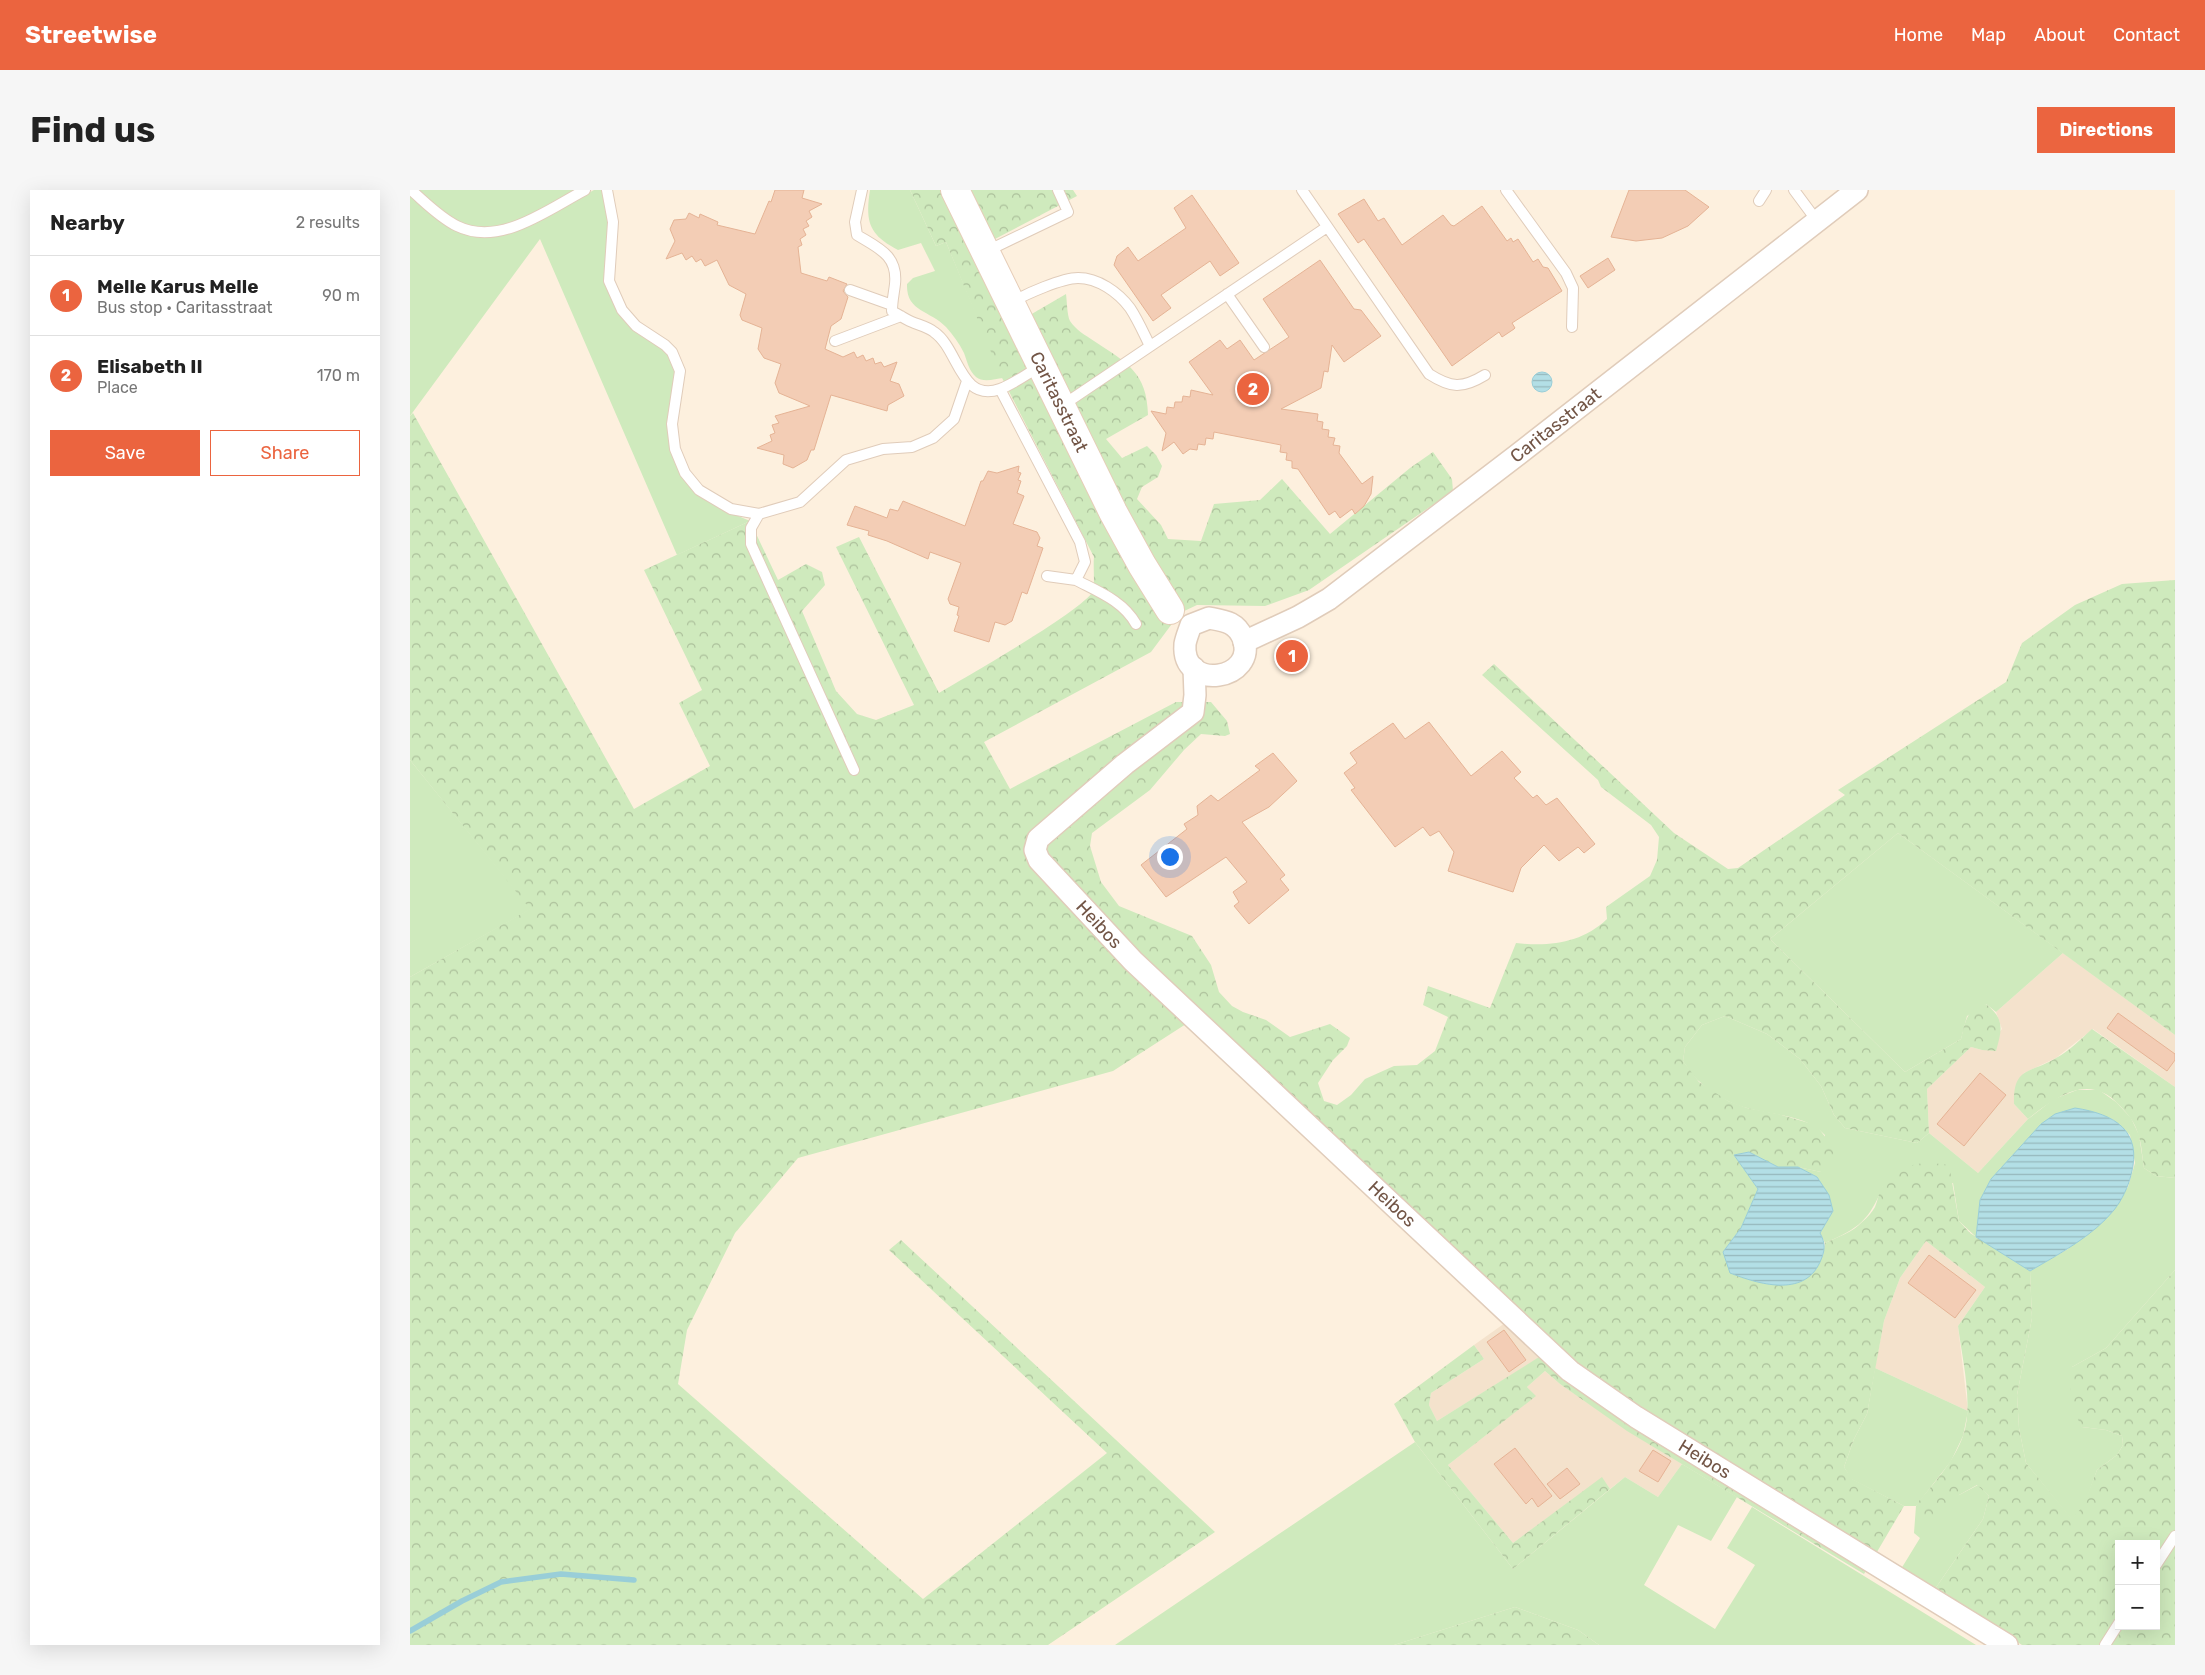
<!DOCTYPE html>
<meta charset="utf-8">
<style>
:root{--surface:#fff;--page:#f6f6f6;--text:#222;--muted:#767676;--line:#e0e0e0;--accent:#eb643f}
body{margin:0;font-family:Rubik,sans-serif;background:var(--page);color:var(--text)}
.controls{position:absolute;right:15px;bottom:15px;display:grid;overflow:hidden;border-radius:0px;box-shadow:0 5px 20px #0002}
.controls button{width:45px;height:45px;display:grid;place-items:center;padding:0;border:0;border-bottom:1px solid var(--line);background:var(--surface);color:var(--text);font:25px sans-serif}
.you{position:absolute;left:759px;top:666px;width:18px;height:18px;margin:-12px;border:4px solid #fff;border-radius:50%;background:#1a73e8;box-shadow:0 0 0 8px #1a73e833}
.badge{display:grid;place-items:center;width:32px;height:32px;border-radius:50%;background:var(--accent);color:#fff;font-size:16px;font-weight:700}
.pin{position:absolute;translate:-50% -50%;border:2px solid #fff;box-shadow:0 1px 5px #0006}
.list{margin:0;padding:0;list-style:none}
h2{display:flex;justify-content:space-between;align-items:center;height:65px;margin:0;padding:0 20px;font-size:21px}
h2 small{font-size:16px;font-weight:400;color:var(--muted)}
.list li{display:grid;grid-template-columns:32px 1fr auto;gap:15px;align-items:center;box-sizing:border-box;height:80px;padding:0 20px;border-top:1px solid var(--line)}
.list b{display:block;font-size:19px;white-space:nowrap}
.list p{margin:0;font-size:16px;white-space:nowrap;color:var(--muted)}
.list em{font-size:16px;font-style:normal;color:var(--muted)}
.actions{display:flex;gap:10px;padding:15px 20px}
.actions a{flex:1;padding:11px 0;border:1px solid var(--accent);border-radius:0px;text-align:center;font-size:18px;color:var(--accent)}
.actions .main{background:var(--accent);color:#fff}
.map{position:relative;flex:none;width:1765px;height:1455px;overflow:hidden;border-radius:0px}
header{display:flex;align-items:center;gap:30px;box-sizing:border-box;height:70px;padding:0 25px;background:var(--accent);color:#fff}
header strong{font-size:24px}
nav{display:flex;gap:28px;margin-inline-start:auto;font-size:18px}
.intro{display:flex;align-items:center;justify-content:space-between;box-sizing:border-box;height:120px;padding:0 30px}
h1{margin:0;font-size:35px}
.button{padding:12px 22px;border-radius:0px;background:var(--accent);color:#fff;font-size:18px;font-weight:700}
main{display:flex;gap:30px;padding:0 30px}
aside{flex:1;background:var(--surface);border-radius:0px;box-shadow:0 5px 20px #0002}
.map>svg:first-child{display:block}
.residential{fill:#f4e2cc}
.green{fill:#cfeabd}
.forest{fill:url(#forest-crowns);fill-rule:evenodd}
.water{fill:url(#water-rules);stroke:#99ced8}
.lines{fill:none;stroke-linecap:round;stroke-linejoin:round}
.stream{stroke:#99ced8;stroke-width:5.5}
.building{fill:#f3cdb5;stroke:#e5b395}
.lane-casing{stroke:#e0ccba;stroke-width:12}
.street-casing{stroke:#e0ccba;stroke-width:24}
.secondary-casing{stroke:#e6cdb8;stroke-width:30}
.lane{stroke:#fff;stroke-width:10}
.street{stroke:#fff;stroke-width:21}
.secondary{stroke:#fff;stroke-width:28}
.labels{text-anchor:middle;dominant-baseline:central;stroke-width:4;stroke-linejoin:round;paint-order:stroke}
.street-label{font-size:18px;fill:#725546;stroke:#fff4e4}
</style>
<header>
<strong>Streetwise</strong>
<nav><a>Home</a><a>Map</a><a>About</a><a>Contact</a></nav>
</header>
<div class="intro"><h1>Find us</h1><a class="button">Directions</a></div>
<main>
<aside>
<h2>Nearby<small>2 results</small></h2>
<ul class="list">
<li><span class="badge">1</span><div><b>Melle Karus Melle</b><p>Bus stop · Caritasstraat</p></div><em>90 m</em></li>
<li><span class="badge">2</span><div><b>Elisabeth II</b><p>Place</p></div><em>170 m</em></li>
</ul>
<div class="actions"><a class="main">Save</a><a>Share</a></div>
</aside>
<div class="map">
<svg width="1765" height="1455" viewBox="0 0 1765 1455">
<defs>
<pattern id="forest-crowns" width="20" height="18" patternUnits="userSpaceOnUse" patternTransform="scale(1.25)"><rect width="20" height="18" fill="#cfeabd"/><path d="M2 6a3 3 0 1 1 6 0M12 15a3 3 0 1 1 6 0" fill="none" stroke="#acc09b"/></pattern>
<pattern id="water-rules" width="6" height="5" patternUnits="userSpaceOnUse" patternTransform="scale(1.25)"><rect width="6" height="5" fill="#b3dfe6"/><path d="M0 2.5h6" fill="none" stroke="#96b8bc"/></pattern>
</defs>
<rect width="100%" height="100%" fill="#fdf0de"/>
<path class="residential" d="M1653,763L1765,845V897L1683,839L1646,868L1614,883L1604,914L1618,929L1568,983L1519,943L1517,899L1561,857L1572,860L1592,839L1586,822Z
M1516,1051L1575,1097L1548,1136L1558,1221L1465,1178L1474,1131L1490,1088Z
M1102,1128L1138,1162L1027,1231L1019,1215L1021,1203L1074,1169L1064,1155Z
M1135,1181L1150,1194L1217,1240L1272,1274L1248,1307L1215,1287L1200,1299L1192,1288L1103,1353L1038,1275L1125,1206L1117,1197Z"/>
<path class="green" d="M8,0H165C121,22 87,58 38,25C27,18 18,8 8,0Z
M184,0H194L198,26L201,106L255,158L267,185L263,205L273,286L284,302L312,319L340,331L267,365L130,49L0,226V4C18,16 41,36 60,45C89,59 157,14 184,0Z
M460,0H500L526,56L536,52L593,188C585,189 573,193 566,187C559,181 557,171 554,163C549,153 543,145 536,137C520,120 496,122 497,94L503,88L525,81L511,53L488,60C459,45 455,32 460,0Z
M0,570L121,719L0,787Z
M1488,643L1653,763L1586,822L1576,814L1557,826L1551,849L1495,882L1360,749Z
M1315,826L1357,844L1390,869L1411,896L1424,925L1435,938L1507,953L1519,943L1568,983L1618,929L1644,909L1667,900H1689L1706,912L1721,928L1729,945L1734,978L1746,986L1765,988V1080L1696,1158L1662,1177L1672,1237L1696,1240L1712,1246L1713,1255L1707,1265L1687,1280L1674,1316L1662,1330L1616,1273L1609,1238L1607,1205L1622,1128L1620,1081L1658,1059L1718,997L1725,973L1720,945L1702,929L1581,989L1570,1010L1566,1047L1549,1031L1543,993L1473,996C1459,1031 1449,1038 1415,1053L1410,1043L1423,1021L1407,987L1388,977L1411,982L1415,945C1395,924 1364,926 1337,918C1321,914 1302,904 1290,892C1283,887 1278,878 1273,871L1275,857L1292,835Z
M1465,1178L1558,1221L1553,1246L1541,1271L1506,1316L1549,1305L1568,1295L1579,1306L1573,1329L1525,1399L1491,1379L1510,1348L1504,1343L1506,1316H1494L1441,1289L1434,1277L1444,1249L1457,1224Z
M1005,1252L1103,1379L1215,1287L1248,1307L1272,1274L1327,1307L1301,1351L1268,1335L1234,1395L1305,1439L1345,1375L1317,1358L1342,1317L1566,1455H1189L1168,1440L1105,1417L984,1455H705Z"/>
<path class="forest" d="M500,0H663L667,6L585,49L620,125L656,104C657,111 657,125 660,131C666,140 675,145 684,151C717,173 737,182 738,225L696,249L712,268L737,256L746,265L752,276L748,287L732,297L727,309L751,335L758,349L791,351L804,314L850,310L872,289L920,344L1000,278L1023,262L1042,289L1043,301L899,400L855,416L787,415L770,423L741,462L574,552L600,599L766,512H801L817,531L820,544L815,546L791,544L774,560L740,600L682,643L680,656L691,692L709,716L782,746L801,775L809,802L822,816L833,822L856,830L880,847L920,834L940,848L937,856L923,870L908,893L914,911L927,915L941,905L955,889L984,876L1007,875L1025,861L1038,827L1013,815L1018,796L1080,818L1106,753C1139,757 1172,753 1197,729L1196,717L1240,686L1247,670L1249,647L1241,635L1191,597L1188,590L1072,485L1084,474L1264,643L1318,679L1328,678L1435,605L1428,600L1596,492L1612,453L1665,415L1712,394L1765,390V845L1488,643L1360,749L1495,882L1551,849C1555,832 1557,817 1576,814C1595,829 1592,840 1586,861L1572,860L1561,857L1517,899L1519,943L1507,953L1435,938L1424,925L1411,896L1390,869L1357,844L1315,826L1292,835L1275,857L1273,871L1289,892L1318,911L1337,918L1368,924L1406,935L1430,966L1422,976L1411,982L1388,977H1368L1339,962L1324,965L1348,999L1331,1038L1313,1062L1413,1066L1415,1053C1428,1047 1443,1042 1452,1032C1457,1028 1462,1022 1465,1017C1468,1010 1469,1001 1473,995C1489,972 1514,971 1539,975L1549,1031L1560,1043L1620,1081L1622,1128L1607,1205L1609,1238L1616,1273L1662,1329L1673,1316L1687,1280L1707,1265L1713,1255L1712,1246L1696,1240L1672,1237C1659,1214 1660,1203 1662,1177L1696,1158L1765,1080V1455H1612L1525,1399L1573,1329L1579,1306L1567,1295L1549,1305L1535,1328L1515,1329L1506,1315C1523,1294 1544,1272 1553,1246C1564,1216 1552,1168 1548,1136L1575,1097L1516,1051L1490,1088L1474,1131L1457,1224L1444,1249L1434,1277L1442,1289L1494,1316L1454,1384L1217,1241L1150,1194L1135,1181L1117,1197L1126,1206L1038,1275L1103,1353L1192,1287L1200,1299L1103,1379L1005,1252L984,1214L1064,1155L1074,1169L1021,1203L1019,1215L1027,1231L1137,1162L776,834L703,881L388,968L325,1043L277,1140L268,1194L513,1409L697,1263L479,1060L491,1050L805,1342L638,1455H0V787L120,719L0,570V226L3,223L224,619L300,576L269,513L292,500L234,380L340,331L368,390L396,374L412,382L415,395L392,421L426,501L447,524L466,530L504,515L426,357L449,347L529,503C554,488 674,420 683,401C685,395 683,375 684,367L590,184L536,52L526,56ZM1709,1354H1746V1436H1709Z
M1682,839L1765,897V988L1746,986L1734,978C1732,967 1732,954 1728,944C1725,932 1718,924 1709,915C1679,882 1646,907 1618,929L1604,914C1603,876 1620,884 1646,868C1659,861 1671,849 1682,839Z
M1105,1417L1168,1440L1189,1455H984Z"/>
<path class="water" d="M1122 192a10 10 0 1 1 20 0a10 10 0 1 1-20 0Z
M1665,918C1705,924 1733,941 1721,985C1718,997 1712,1010 1704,1020C1683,1046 1649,1064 1620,1081L1566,1047L1570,1010L1581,989L1631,934L1645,924Z
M1339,962L1368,977H1388L1407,987L1419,1005L1423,1021L1410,1043C1416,1054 1415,1061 1410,1072C1394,1108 1348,1094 1320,1083L1313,1062L1331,1038L1348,999L1324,965Z"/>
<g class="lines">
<path class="stream" d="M0,1441L52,1411L91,1392L151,1384L224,1390"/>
</g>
<path class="building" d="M365,0H394L392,8L412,14L399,21L402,27L396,31L399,36L393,39L396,45L390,49L392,55L388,57L391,83L417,91L419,87L437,94L433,101L438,107L431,129L421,136L415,159L433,167L444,162L447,168L453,165L456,171L463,168L465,174L471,172L474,177L487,172L480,191L489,194L494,206L478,215L477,221L421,205L404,260H401L397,270L383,278L373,274L374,265L347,258L362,251L360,245L365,243L362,235L369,233L365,226L400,216L369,203L365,193L371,174L354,168L348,159L352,138L332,130L330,125L336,104L319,95L307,70L295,76L291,69L286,72L282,66L276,70L272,63L256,69L265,51L260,39L264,30L276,29L279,23L289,28L290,24L308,32L307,35L345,44L359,11L361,12Z
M1219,0H1275L1299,17L1278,36L1252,48L1226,51L1201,47Z
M782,5L829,73L810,86L800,71L751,105L761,118L743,131L704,75L707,66L718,57L728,71L776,38L764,18Z
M954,9L968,31L974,28L992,55L1033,25L1041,35L1044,36L1072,16L1097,51L1101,48L1103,52L1108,49L1123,72L1128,69L1133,77L1138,78L1152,101L1102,133L1105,138L1104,139L1092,147L1089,142L1042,176L954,49L948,53L928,24Z
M1198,68L1205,80L1178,98L1170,86Z
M910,70L944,119L951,120L971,146L934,172L922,155L918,182L914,181L911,198L871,219L908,224L907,231L913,232L912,239L919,240L918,247L925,248L923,255L930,256L929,263L952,294L963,286L961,304L954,316L945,324L942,319L930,328L925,321L919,325L888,279L882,278V271L876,270L877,263L870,262L871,255L804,242L803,249L796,248L795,255L788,254L787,260L780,259L773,264L764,252L752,261L756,243L741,221L756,224L757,217L764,218L765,212H772L773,206L780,207L781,200L803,205L779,172L810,150L817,159L830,150L844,170L879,147L853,109Z
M609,276L608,282L611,283L608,290L611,291L607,303L614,306L603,334L627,342L630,348L627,356L633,358L617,404L612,402L602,431L595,435L585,432L579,452L544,441L549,426L547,425L549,417L540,414L538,409L551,373L520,362L518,369L477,351L458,345L459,341L437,335L445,316L477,328L480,319L488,321L493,311L555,336L571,291H573L578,281L587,283Z
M1019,532L1061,586L1092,561L1111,582L1104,588L1123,608L1127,605L1136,615L1147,608L1185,654L1174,663L1168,657L1149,671L1134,655L1111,678L1103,702L1038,681L1044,662L1029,641L1020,646L1013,637L985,657L941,600L945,598L934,583L947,573L940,563L983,533L995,549Z
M863,563L887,591L859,617L832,632L875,685L870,689L879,700L839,734L824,716L829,712L823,702L837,692L816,667L756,707L731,675L777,639L774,634L788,625L787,616L801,605L808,611L850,580L845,576Z
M1708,823L1765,864V870L1757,881L1697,838Z
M1570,883L1596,905L1554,956L1527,934Z
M1519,1065L1566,1100L1545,1128L1498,1093Z
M1094,1140L1116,1170L1099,1182L1077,1152Z
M1105,1258L1142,1306L1128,1317L1122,1308L1116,1314L1084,1274Z
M1243,1260L1261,1271L1248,1292L1229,1281Z
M1157,1278L1170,1294L1150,1309L1137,1294Z"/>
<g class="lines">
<defs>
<path id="lane" d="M1,0C15,12 29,27 47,36C90,57 137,20 175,0
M197,0L203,32L199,91L212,120L226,136L255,155L262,162L270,181L262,234L265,259L275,283L289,300L321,319L349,324L390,312L436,270L473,259L502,257L523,248L544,229L557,191
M452,0L445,32L447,45C468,58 488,65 485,94C484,103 482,111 482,121C489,125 495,129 502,132C509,135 518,137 524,142C549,159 550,213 590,199C604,194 618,183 631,176
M892,0L1019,184C1041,198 1052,199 1075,185
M1096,0L1156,83L1163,98L1162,137
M1384,0L1407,31
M1349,11L1356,0
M577,61L658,22L648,0
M440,100L482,115
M817,104L854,157
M602,112C616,104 652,88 668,88C688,88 708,102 720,118C728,130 734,144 740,156
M425,151L491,126
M590,199L670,352L675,372L666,390L637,386
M653,215L917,37
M349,324L341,338V354L444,580
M666,390C689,402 713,411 726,434
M1746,1375L1765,1346
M1695,1455L1709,1433"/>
<g id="street">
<path d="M799,428C815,431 826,432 833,448C849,490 771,503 775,454C776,448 779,441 781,435Z"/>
<path id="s1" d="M834,452L888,427L919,409L1106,266L1447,0"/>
<path id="s2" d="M784,478L785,505L783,522L715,574L628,649L625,660L629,670L723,771L1160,1181L1226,1227L1597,1455"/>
</g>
<g id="secondary">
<path id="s3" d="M545,0L703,322L732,375L760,420"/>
</g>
</defs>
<use href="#lane" class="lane-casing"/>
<use href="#street" class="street-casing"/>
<use href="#secondary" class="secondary-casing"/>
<use href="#lane" class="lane"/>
<use href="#street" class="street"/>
<use href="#secondary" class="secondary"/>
</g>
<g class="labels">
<g class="street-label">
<text stroke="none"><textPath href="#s3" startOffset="236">Caritasstraat</textPath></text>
<text stroke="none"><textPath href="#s1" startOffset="381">Caritasstraat</textPath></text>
<text stroke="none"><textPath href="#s2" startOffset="355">Heibos</textPath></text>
<text stroke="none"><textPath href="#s2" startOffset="760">Heibos</textPath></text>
<text stroke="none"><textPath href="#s2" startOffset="1165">Heibos</textPath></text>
</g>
</g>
</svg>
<div class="controls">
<button>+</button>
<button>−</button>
</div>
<div class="you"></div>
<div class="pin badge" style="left:882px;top:466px">1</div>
<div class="pin badge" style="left:843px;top:199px">2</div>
</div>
</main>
